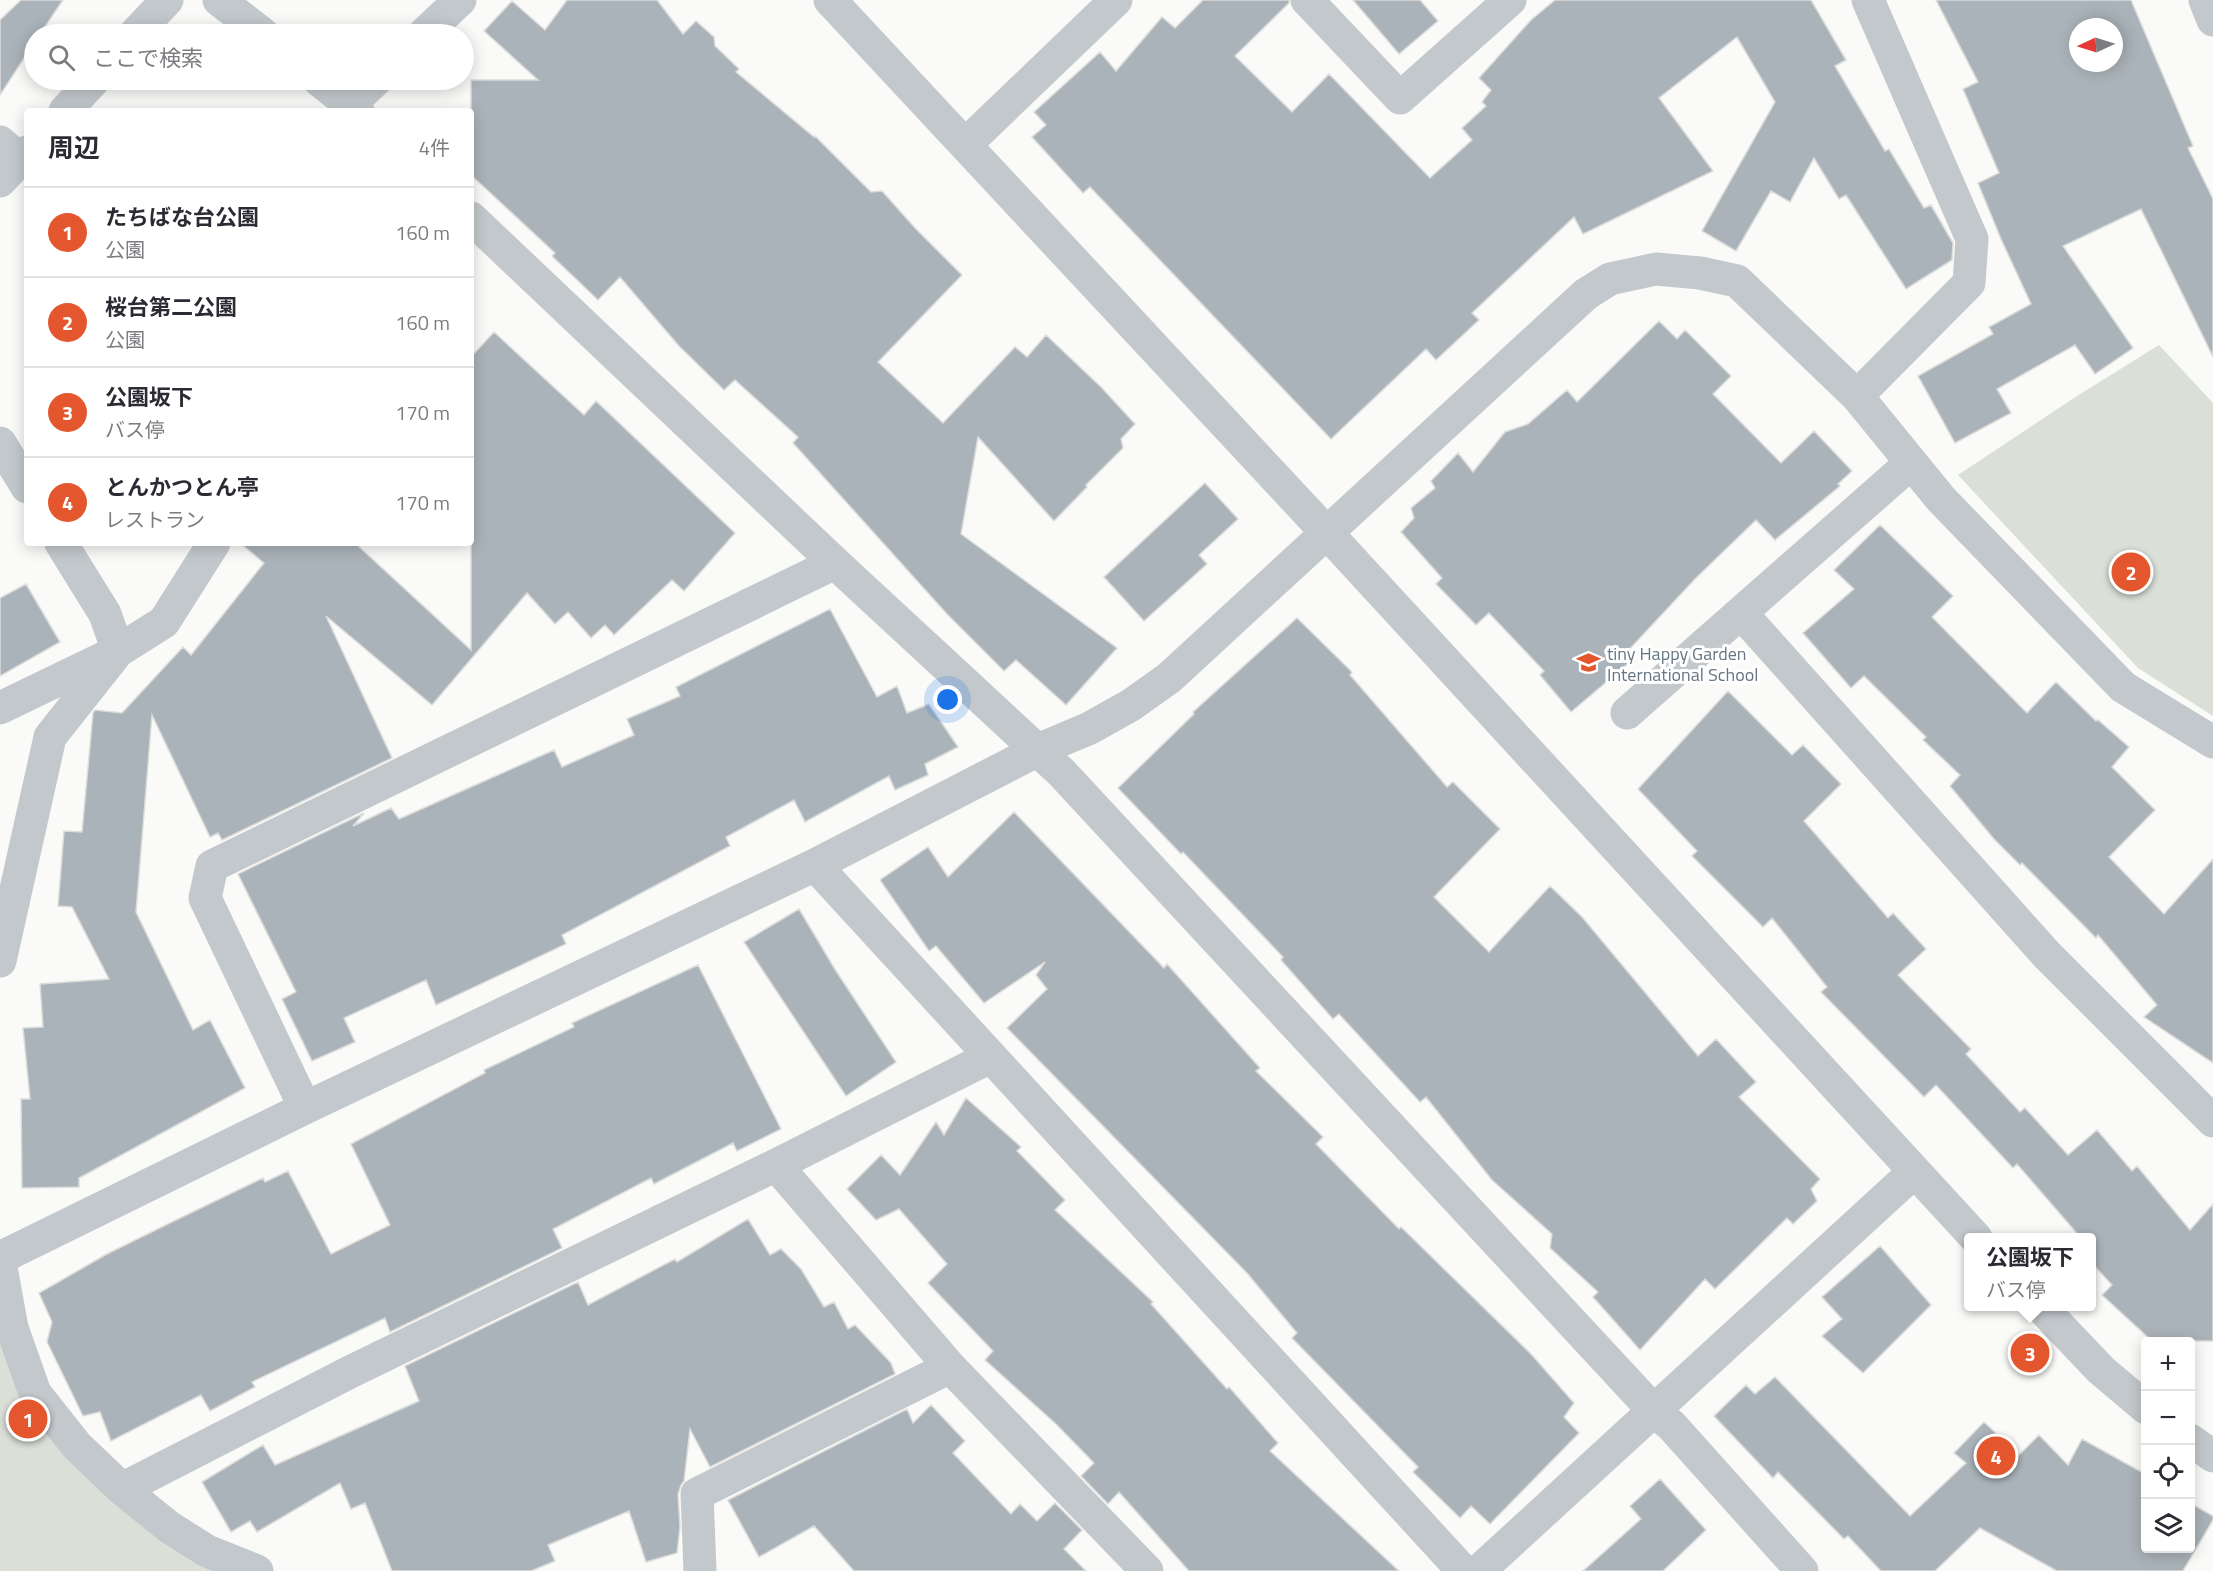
<!DOCTYPE html>
<html lang="ja">
<meta charset="utf-8">
<style>
:root{--surface:#fff;--page:#f7f7f7;--text:#2b2b33;--muted:#7c7c81;--line:#e1e1e2;--accent:#e4572e}
body{margin:0;font-family:"Titillium Web","Noto Sans JP",sans-serif;background:var(--page);color:var(--text)}
.controls{position:absolute;right:18px;bottom:18px;display:grid;overflow:hidden;border-radius:6px;box-shadow:0 3px 15px #0003}
.controls button{width:54px;height:54px;display:grid;place-items:center;padding:0;border:0;border-bottom:2px solid var(--line);background:var(--surface);color:var(--text);font:30px sans-serif}
.compass{position:absolute;left:2069px;top:18px;width:54px;height:54px;border-radius:50%;background:var(--surface);box-shadow:0 3px 15px #0003;rotate:266deg}
.you{position:absolute;left:948px;top:700px;width:21px;height:21px;margin:-15px;border:4px solid #fff;border-radius:50%;background:#1a73e8;box-shadow:0 0 0 9px #1a73e833}
.badge{display:grid;place-items:center;width:39px;height:39px;border-radius:50%;background:var(--accent);color:#fff;font-size:20px;font-weight:700}
.pin{position:absolute;translate:-50% -50%;border:3px solid #fff;box-shadow:0 2px 6px #0006}
.popup{position:absolute;left:1964px;top:1233px;width:132px;height:78px;box-sizing:border-box;display:grid;place-content:center;border-radius:6px;background:var(--surface);filter:drop-shadow(0 2px 4px #0005);font-size:20px;white-space:nowrap;color:var(--muted)}
.popup b{font-size:22px;color:var(--text)}
.popup::after{content:'';position:absolute;left:50%;top:100%;margin-left:-12px;border:12px solid transparent;border-top-color:var(--surface)}
.list{margin:0;padding:0;list-style:none}
h2{display:flex;justify-content:space-between;align-items:center;height:78px;margin:0;padding:0 24px;font-size:26px}
h2 small{font-size:20px;font-weight:400;color:var(--muted)}
.list li{display:grid;grid-template-columns:39px 1fr auto;gap:18px;align-items:center;box-sizing:border-box;height:90px;padding:0 24px;border-top:2px solid var(--line)}
.list b{display:block;font-size:22px;white-space:nowrap}
.list p{margin:0;font-size:20px;white-space:nowrap;color:var(--muted)}
.list em{font-size:20px;font-style:normal;color:var(--muted)}
.icon{flex:none;width:33px;height:33px;fill:none;stroke:currentColor;stroke-width:2;stroke-linecap:round;stroke-linejoin:round}
.map{position:relative;flex:none;width:2213px;height:1571px;overflow:hidden}
.search{position:absolute;background:var(--surface);box-shadow:0 3px 15px #0003;left:24px;top:24px;width:450px;height:66px;display:flex;align-items:center;gap:15px;box-sizing:border-box;padding:0 21px;border-radius:33px;color:var(--muted);font-size:22px}
.panel{position:absolute;background:var(--surface);box-shadow:0 3px 15px #0003;left:24px;top:108px;width:450px;height:438px;border-radius:6px}
.map>svg:first-child{display:block}
.green{fill:#dadfd7}
.building{fill:#aab3b9;stroke:#dcdcda;stroke-width:1.5;fill-rule:evenodd}
.lines{fill:none;stroke-linecap:round;stroke-linejoin:round}
.minor{stroke:#c3c8cc;stroke-width:33}
.tertiary{stroke:#c3c8cc;stroke-width:33}
.labels{text-anchor:middle;dominant-baseline:central;stroke-width:6;stroke-linejoin:round;paint-order:stroke}
.poi-label{font-size:18px;fill:#657683;stroke:#fff;text-anchor:start}
</style>
<div class="map">
<svg width="2213" height="1571" viewBox="0 0 2213 1571">
<rect width="100%" height="100%" fill="#fafaf8"/>
<path class="green" d="M2159,345L2213,403V716L2138,668L1958,475L2077,396Z
M0,1262L12,1328L77,1446L257,1571H0Z"/>
<path class="building" d="M21,0H63L40,34H34V43L0,95V20Z
M567,0H657L683,34L696,21L714,37L715,46L739,69L736,72L814,137L815,136L871,192L882,191L915,228L962,275L878,362L943,423L1015,347L1027,357L1046,335L1101,387L1135,424L1121,439L1123,448L1086,485L1087,487L1054,521L978,437L961,534L1117,648L1066,705L1016,660L1004,671L947,614L793,443L798,437L735,380L724,390L679,346L620,277L598,300L552,256L555,253L471,175V80H538L484,31L512,1L545,30Z
M1203,0H1289V3L1235,56L1292,112L1329,74L1430,178L1472,140L1462,128L1486,106L1482,102L1491,90L1479,78L1531,20L1555,0H1811L1846,60L1835,66L1885,151L1889,149L1924,208L1931,205L1953,243L1952,260L1906,289L1846,195L1839,199L1814,158L1790,202L1771,191L1736,251L1702,231L1775,102L1737,37L1659,98L1713,171L1583,234L1574,217L1472,313L1479,320L1436,360L1426,349L1331,439L1090,187L1083,193L1032,137L1046,125L1034,112L1100,52L1116,71L1162,17L1175,28Z
M1353,0H1420L1438,21L1399,54Z
M1936,0H2131L2193,146L2188,148L2213,199V357L2141,209L2063,246L2133,348L2095,374L2075,345L1997,389L2011,413L1955,443L1918,376L1993,334L1989,327L2031,304L2001,239L1978,183L1999,173L1963,89L1978,82ZM2078,27H2114V63H2078Z
M1659,321L1677,339L1685,330L1731,376L1713,394L1781,463L1814,431L1852,471L1838,484L1840,486L1775,540L1756,520L1695,579L1624,655L1630,662L1571,712L1540,675L1544,671L1489,613L1476,625L1436,584L1442,578L1401,532L1414,518L1411,508L1435,488L1431,481L1458,453L1473,472L1505,432L1528,424L1567,390L1577,402Z
M494,332L584,415L596,401L735,533L684,591L672,580L614,635L605,625L591,638L568,612L555,624L527,593L432,705L326,616L392,758L222,840L218,833L210,837L152,715L136,912L193,1030L210,1020L245,1088L79,1178V1187L22,1188L21,1099H30L23,1028L43,1027L40,984L109,979L72,907L58,906L64,831L82,832L93,713L95,710L122,713L183,647L191,655L264,563L240,543H355L471,650V357Z
M1205,483L1238,519L1199,555L1207,564L1144,621L1104,577Z
M1880,525L1953,596L1932,617L2027,713L2056,682L2096,721L2098,720L2129,747L2112,767L2155,810L2109,857L2164,914L2213,859V1063L2144,1017L2157,1005L2098,935L2096,938L2022,863L2020,865L1994,839L1950,786L1960,775L1923,740L1926,737L1864,676L1851,688L1803,633L1854,589L1834,570Z
M26,584L60,642L0,676V598Z
M830,609L877,697L897,686L907,713L929,704L958,747L925,764L928,775L895,790L889,776L805,822L794,800L726,837L730,846L562,935L566,944L436,1005L426,980L344,1018L355,1042L312,1061L282,999L296,992L238,874L364,813L353,826L391,808L399,819L554,750L562,767L634,735L627,719L680,696L676,687Z
M1297,618L1352,672L1350,675L1447,787L1453,782L1500,829L1434,897L1489,952L1550,886L1582,917L1698,1056L1716,1039L1756,1082L1739,1097L1820,1179L1811,1189L1817,1201L1793,1224L1787,1218L1715,1289L1705,1279L1640,1350L1593,1297L1598,1292L1550,1248L1552,1234L1492,1180L1426,1097L1420,1102L1339,1014L1333,1019L1281,960L1283,957L1183,852L1181,854L1118,788L1194,714L1193,712Z
M1728,691L1792,755L1803,745L1841,784L1804,821L1888,918L1893,913L1926,949L1898,975L1971,1049L1966,1054L2020,1112L2025,1108L2068,1155L2097,1130L2132,1171L2137,1166L2190,1230L2213,1204V1341H2152L2102,1295L2112,1285L2091,1262V1238H2081L2017,1164L2013,1168L1936,1085L1924,1097L1821,992L1827,987L1772,918L1763,927L1692,856L1697,851L1638,789Z
M1014,812L1164,968L1167,964L1260,1068L1256,1071L1323,1137L1316,1144L1399,1229L1401,1227L1531,1354L1574,1403L1564,1417L1579,1433L1490,1524L1471,1506L1460,1518L1413,1472L1418,1467L1292,1338L1297,1333L1247,1273L1007,1028L1047,989L1036,975L1045,962L984,1003L936,946L929,951L880,880L928,847L948,877Z
M799,909L836,971L896,1062L846,1096L744,942Z
M698,965L781,1129L737,1151L733,1143L654,1184L651,1178L553,1229L562,1248L390,1332L385,1318L252,1382L255,1387L210,1411L201,1395L111,1441L100,1412L83,1416L47,1342L52,1322L39,1293L107,1254L172,1222L263,1178L265,1182L288,1171L331,1254L390,1225L351,1144L485,1073L484,1070L574,1027L572,1023Z
M966,1098L1021,1147L1017,1151L1065,1200L1055,1210L1153,1302L1151,1304L1227,1389L1229,1387L1278,1443L1270,1451L1399,1571H1189L1119,1492L1108,1504L1081,1476L1094,1463L1056,1424L985,1360L993,1351L928,1283L947,1264L899,1209L876,1220L847,1189L881,1155L900,1175L936,1122L944,1135Z
M748,1219L770,1255L781,1249L801,1269L824,1307L834,1302L848,1329L855,1325L891,1363L895,1374L710,1467L690,1429L684,1481L681,1485L678,1494L680,1527L677,1553L646,1562L629,1511L548,1545L555,1561L531,1571H392L365,1503L351,1509L340,1483L257,1532L250,1521L231,1532L202,1482L263,1445L275,1465L419,1401L405,1366L578,1282L588,1305L675,1259L677,1262Z
M1880,1246L1931,1305L1863,1373L1822,1336L1842,1319L1822,1297Z
M1775,1377L1910,1516L1966,1463L1954,1453L1984,1422L2019,1455L2039,1435L2068,1465L2082,1439L2145,1474V1548H2190V1503L2213,1516V1520L2183,1571H2057L1980,1528L1935,1571H1881L1848,1536L1844,1539L1778,1472L1773,1478L1714,1416L1746,1385L1755,1394Z
M931,1405L965,1441L953,1453L1011,1514L1020,1504L1037,1521L1055,1503L1082,1530L1064,1549L1086,1571H854L814,1526L759,1557L728,1500L907,1409L913,1423Z
M1660,1479L1706,1530L1663,1571H1583L1641,1519L1630,1506Z"/>
<g class="lines">
<path class="minor" d="M219,0L263,34
M1307,0L1400,98L1510,0
M2205,0L2213,20
M135,34L167,0
M424,34L460,0
M319,80L358,111
M65,111L94,80
M351,111L350,104L376,80
M0,142L20,159
M966,144L1116,0
M0,181L27,152
M471,218L835,563L1062,773L1655,1412L1672,1426L1802,1571
M1857,396L1969,283L1972,239L1868,0
M0,443L27,487
M1742,614L2047,955L2213,1121
M0,708L118,651L164,622L214,543
M1627,713L1911,463
M815,865L1463,1571
M0,961L50,737L118,651L105,614L61,543
M305,1108L205,898L212,866L835,563
M776,1165L950,1367L1147,1571
M0,1258L305,1108L815,865L1038,750L1090,728L1131,705L1169,678L1586,294L1610,279L1656,269L1700,273L1737,281L1857,396L1941,499L2123,687L2213,742
M0,1262L12,1328L35,1393L77,1446L122,1489L169,1527L207,1551L257,1571
M122,1489L352,1371L776,1165L990,1057
M700,1571L697,1494L950,1367
M1479,1571L1914,1172"/>
<path class="tertiary" d="M830,0L1327,533L1976,1238
M2040,1306L2101,1370L2146,1408
M2190,1440L2213,1456"/>
</g>
<defs>
<symbol id="school-bare" viewBox="-9 -9 18 18"><path d="M0-5L7-2L0 1L-7-2ZM-4 1L0 2.5L4 1V4Q0 6-4 4Z" fill="#e4572e" stroke="#fff" stroke-width="2.5" paint-order="stroke"/></symbol>
</defs>
<g fill-rule="evenodd">
<use href="#school-bare" x="1572" y="646" width="33" height="33"/>
</g>
<g class="labels">
<g class="poi-label">
<text x="1607" y="653">tiny Happy Garden<tspan x="1607" dy="21">International School</tspan></text>
</g>
</g>
</svg>
<div class="controls">
<button>+</button>
<button>−</button>
<button><svg class="icon" aria-label="locate" viewBox="0 0 24 24"><circle cx="12" cy="12" r="6"/><path d="M12 2v4M12 18v4M2 12h4M18 12h4"/></svg></button>
<button><svg class="icon" aria-label="layers" viewBox="0 0 24 24"><path d="M12 4l9 5-9 5-9-5zM3 14l9 5 9-5"/></svg></button>
</div>
<svg class="compass" viewBox="-18 -18 36 36"><path d="M0-13l5 13h-10z" fill="#e53935"/><path d="M0 13l5-13h-10z" fill="#7c7c81"/></svg>
<div class="you"></div>
<div class="pin badge" style="left:28px;top:1419px">1</div>
<div class="pin badge" style="left:2131px;top:572px">2</div>
<div class="pin badge" style="left:2030px;top:1353px">3</div>
<div class="popup"><b>公園坂下</b>バス停</div>
<div class="pin badge" style="left:1996px;top:1456px">4</div>
<div class="search"><svg class="icon" aria-label="search" viewBox="0 0 24 24"><circle cx="10" cy="10" r="6"/><path d="M15 15l6 6"/></svg>ここで検索</div>
<section class="panel">
<h2>周辺<small>4件</small></h2>
<ul class="list">
<li><span class="badge">1</span><div><b>たちばな台公園</b><p>公園</p></div><em>160 m</em></li>
<li><span class="badge">2</span><div><b>桜台第二公園</b><p>公園</p></div><em>160 m</em></li>
<li><span class="badge">3</span><div><b>公園坂下</b><p>バス停</p></div><em>170 m</em></li>
<li><span class="badge">4</span><div><b>とんかつとん亭</b><p>レストラン</p></div><em>170 m</em></li>
</ul>
</section>
</div>
